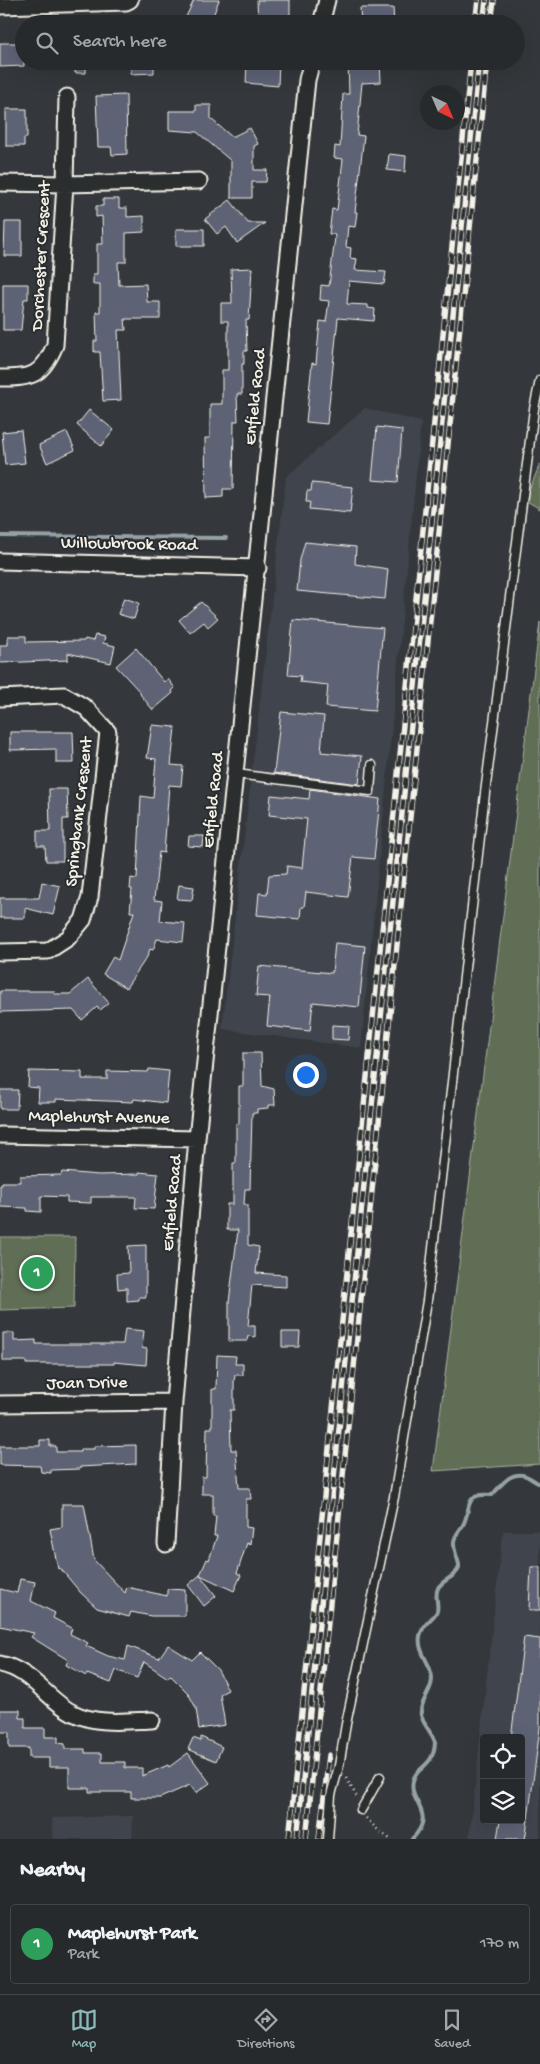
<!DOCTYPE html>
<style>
:root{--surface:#272a2d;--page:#2f3235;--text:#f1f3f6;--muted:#a4a7aa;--line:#434649;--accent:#8bbbb9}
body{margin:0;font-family:"Gochi Hand",sans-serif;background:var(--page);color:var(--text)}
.controls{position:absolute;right:15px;bottom:15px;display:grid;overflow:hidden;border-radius:5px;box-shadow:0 5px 20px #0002}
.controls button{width:45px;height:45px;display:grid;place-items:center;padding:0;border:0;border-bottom:1px solid var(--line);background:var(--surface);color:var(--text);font:25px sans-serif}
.compass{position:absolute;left:420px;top:85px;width:45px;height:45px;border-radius:50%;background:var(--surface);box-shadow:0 5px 20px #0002;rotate:136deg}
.you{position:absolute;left:305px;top:1074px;width:18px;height:18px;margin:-12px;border:4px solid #fff;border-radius:50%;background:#1a73e8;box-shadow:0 0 0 8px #1a73e833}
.badge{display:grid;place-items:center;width:32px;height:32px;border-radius:50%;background:var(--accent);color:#fff;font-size:16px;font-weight:700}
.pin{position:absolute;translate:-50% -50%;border:2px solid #fff;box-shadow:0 1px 5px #0006}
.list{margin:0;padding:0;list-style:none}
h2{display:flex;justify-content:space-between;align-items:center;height:65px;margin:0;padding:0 20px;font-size:21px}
h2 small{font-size:16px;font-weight:400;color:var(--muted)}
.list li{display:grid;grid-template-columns:32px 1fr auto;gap:15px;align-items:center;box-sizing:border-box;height:80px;margin:0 10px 10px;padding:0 10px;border:1px solid var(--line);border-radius:5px}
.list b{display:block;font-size:19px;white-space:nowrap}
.list p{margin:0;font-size:16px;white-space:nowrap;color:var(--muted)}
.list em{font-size:16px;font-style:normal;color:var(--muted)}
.icon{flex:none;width:28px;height:28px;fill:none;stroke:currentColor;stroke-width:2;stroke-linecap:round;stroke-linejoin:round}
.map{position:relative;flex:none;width:540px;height:1839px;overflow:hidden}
.search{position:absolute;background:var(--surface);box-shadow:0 5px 20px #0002;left:15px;right:15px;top:15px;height:55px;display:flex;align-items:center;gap:12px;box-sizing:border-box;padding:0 18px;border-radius:28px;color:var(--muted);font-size:19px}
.sheet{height:155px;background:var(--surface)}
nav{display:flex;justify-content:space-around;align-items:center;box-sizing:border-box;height:70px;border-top:1px solid var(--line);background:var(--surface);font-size:14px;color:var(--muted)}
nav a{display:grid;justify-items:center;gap:2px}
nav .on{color:var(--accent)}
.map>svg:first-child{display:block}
.built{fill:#40454d;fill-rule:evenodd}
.green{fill:#606e56;stroke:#aab09f}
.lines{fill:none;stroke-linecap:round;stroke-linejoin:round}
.stream{stroke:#96a1a6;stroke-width:4}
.building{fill:#5d6274;stroke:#f4f1e8}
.service-casing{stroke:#f4f1e8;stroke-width:11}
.minor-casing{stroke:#f4f1e8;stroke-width:19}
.path{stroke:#f4f1e8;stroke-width:2.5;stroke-dasharray:1 4;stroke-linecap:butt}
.service{stroke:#2a2d2e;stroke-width:8}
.minor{stroke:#2a2d2e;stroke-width:15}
.rail-casing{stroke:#f4f1e8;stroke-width:5.5}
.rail{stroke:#2a2d2e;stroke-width:4;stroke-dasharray:11;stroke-linecap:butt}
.labels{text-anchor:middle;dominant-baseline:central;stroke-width:4;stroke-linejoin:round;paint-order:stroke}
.street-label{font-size:18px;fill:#f4f1e8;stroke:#2a2d2e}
</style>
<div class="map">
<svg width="540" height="1839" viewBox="0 0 540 1839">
<rect width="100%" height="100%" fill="#34383c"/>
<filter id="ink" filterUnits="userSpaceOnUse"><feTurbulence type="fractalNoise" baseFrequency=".02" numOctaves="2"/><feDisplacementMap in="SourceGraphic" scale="10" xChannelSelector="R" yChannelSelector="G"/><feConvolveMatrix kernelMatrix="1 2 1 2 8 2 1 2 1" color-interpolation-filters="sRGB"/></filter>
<g filter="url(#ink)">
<path class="built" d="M365,408L421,422L361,1048L222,1029L286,477Z
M503,1531H540V1839H469ZM484,1738H521V1820H484Z
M133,1816L132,1839H53L52,1818Z"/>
<path class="green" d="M540,464V509L525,500Z
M540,622V1464L433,1471Z
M0,1237H75L74,1308L0,1310Z"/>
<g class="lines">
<path class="stream" d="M0,536L226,538
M412,1839C438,1812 408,1804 413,1781C416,1766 434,1768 435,1742C432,1733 423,1724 421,1715C419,1702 432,1692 432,1679C432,1663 417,1653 420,1636C423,1622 435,1618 437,1611C439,1603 434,1596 438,1588C443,1579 457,1577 459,1567C460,1562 453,1551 454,1542C454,1536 460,1530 463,1525C472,1508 463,1492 492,1495C501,1486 510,1470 526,1476C531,1478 535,1482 540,1484"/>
</g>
<path class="building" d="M194,0H219L210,24H190L184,21Z
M257,0H290V21L258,22Z
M360,8H393L394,24H361Z
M0,43H24V66L0,67Z
M75,61H86V73H75Z
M131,61H154V73L131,74Z
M247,61H279L278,86L246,83Z
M348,61H380L381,82L362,83L357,135L364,136L355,212H357L355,227L348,226L346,247L351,248L350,258L357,259L355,270L386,272L384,284L349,281L347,304L368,305V308L375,309L374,321L338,318L327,424L306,422L312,363L316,364L320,321L326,322L329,301L320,300L321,285L329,286L335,237L334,234H329L332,209L337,210L343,159L334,158L335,146L340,147L343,94H349Z
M126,95L127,154L112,155L111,147H98L96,96Z
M196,105H211V119L232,137L250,128L258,144L254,146V170H267L266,182H252V198H231V161L197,132L169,130V111H196Z
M6,109H27V138H24V146H6Z
M389,154L406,156L405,172L387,170Z
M103,199H119V208H127V217L144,216V232L126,233V262H118L119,285L146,284L147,302H160V319H125L126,330H118L121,400L103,401L100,352H94V341H97L96,312H100V284H93V274H97V244H103L102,216L96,217V206H103Z
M230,200L248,223H265L237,243L226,227L217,234L205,219Z
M5,222H22V256H4Z
M176,229H204V246H176Z
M252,268L249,320H246L247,351H244V364H242V394H237L238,421H234L233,489H223V497L206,498L205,438H210V404H222V370H228V321H221V303H232L231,269Z
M3,284H28V299H24L21,330H3Z
M89,410L114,430L101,446L77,425Z
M377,427L402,430L398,482L372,480Z
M21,430L25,463L5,465L2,432Z
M67,432L75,450L47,463L39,445Z
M312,483L353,487L350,513L309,509L310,502H306L307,491H311Z
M305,542L356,547L355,564L388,569L385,599L297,591L300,560Z
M124,598L139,603L134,619L118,614Z
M201,602L218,618L208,627L204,622L190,633L179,620Z
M293,620L383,628L375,711L326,707L328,685L300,682L301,676L288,675Z
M95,635L105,637L103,643L115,646L111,663L68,653V660L0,663V645H8V636H26V642L84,641L85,639L93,641Z
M136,648L164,682L168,679L175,688L172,691L173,693L153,710L140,694L141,693L116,666Z
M281,712L324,716L321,752L362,756L359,784L274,773Z
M152,725L175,727L171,765L183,766L181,786L169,785L164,853L159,852L154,900L162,901L160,921L185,923L183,942L157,939L153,950L150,949L147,957L126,988L103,974L113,957L118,960L134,912H130L132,889H130L131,878L137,879L141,796L153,798L156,759L147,758Z
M10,732H73L74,763H56V749L10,750Z
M49,789H67L68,819H63V861H46L45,846H37V831H50Z
M310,789L380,799L374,859L353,857L348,897L306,892L304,907H301L300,919L257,915L259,893L267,894L269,875L286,874L287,866L302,868L307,819L269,815L271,795L309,799Z
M189,836H204L203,847L188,846Z
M42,882L60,886L53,915L25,908V918H0V898H39Z
M179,885L194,887L192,900L177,899Z
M335,943L365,946L359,1007L313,1002L310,1031L267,1026L270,997L256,996L259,966L332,973Z
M88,979L109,1003L100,1010L97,1007L82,1020L73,1010L0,1012V991H54V994H70Z
M332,1025L349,1026L348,1040L332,1039Z
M243,1053H261L262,1086L274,1089L275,1105H268V1108L257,1109V1113H252L250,1189H245L244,1204L248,1205V1245L259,1247L256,1273L286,1275V1287L252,1285L248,1326H255V1337L248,1336L247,1341H229V1302L238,1230H227V1204H233V1163H236V1124H239V1086H243Z
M149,1069L169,1071L166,1103L134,1099L133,1102L56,1099V1102H38L39,1088L28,1087L29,1071L82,1072V1079H107V1071L148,1072Z
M0,1090H18L17,1109H0Z
M62,1172L99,1175L139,1174V1172L158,1174L154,1209L135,1208L136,1197H91V1203L67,1202V1197L41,1196V1212L27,1211V1208L0,1207V1185H2V1182H20V1176L61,1175Z
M146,1245V1297H139V1300L127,1301V1288L118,1289L117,1274L129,1273L128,1246Z
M125,1329L144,1331L142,1348L147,1349L146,1365L114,1362V1364H26V1361H3V1333H14V1341L36,1340V1344H123Z
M282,1332H300L299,1347H282Z
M217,1355L236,1356L235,1364H243V1375H235L234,1382V1410H230L231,1450H236L239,1488H250L251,1499H246V1527L252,1528L250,1544L247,1543L237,1573L241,1575L234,1591L200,1575L207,1559L209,1560L217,1536H214L216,1516H213V1494H202V1477H206L207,1428H212V1389H216Z
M40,1440H50V1446H56V1452H80V1449H94V1446L136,1445V1464L80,1467V1469L51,1470V1473L41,1472L40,1466L0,1465V1446H40Z
M62,1504H84L94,1560L125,1593L127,1587L167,1596V1589L185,1590V1616H151L131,1612L129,1617L97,1608L80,1592L60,1568L58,1569L50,1529L62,1527Z
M531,1567H540V1610H529Z
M200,1575L216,1596L204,1606L188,1585Z
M20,1579L35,1582L31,1601L55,1613L53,1618L72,1628L70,1634L88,1643L86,1646L108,1656L125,1660L128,1646L159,1658L168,1645L192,1660L200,1652L218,1670L228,1690L220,1694L225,1725L199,1729L196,1708L188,1693L170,1675L168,1678L144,1662L137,1678L116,1670L111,1683L87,1674L86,1676L66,1665L68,1660L31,1637L34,1633L0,1626V1589L17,1593Z
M524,1637L540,1639V1728L528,1819L521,1818V1738H511Z
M0,1710H20V1718H25V1728H45V1737H58V1743L65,1744V1749H85V1753H102V1762H125V1768H142V1776L168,1765L169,1767L188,1753L210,1783L196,1793L190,1785L160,1798H131V1792H89V1788H69V1767H49V1758H29V1748H9V1732H0Z
M201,1737L222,1747L216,1761L188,1749L193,1738L201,1741Z
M500,1820H528L525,1839H497Z"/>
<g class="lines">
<defs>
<path id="service" d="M236,774L370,791L372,765
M361,1810L380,1777
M328,1839L331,1795L339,1766L346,1724L394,1497L427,1301L485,793L534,409L540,380"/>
<path id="minor" d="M0,6L126,2L130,0
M321,24L327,0
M0,183L65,184L199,181
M0,378C32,378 42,376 55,345L65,184L67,97
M0,561L258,568
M0,698L64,695L86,708L108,732L90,897L83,920L68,938L48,951L0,952
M0,1135L197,1139
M0,1404L174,1402
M166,1544L174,1402L197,1139L307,80L312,61
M0,1664C32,1670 48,1701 73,1713C97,1725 126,1721 152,1720"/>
</defs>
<use href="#service" class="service-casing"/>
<use href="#minor" class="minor-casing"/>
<path class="path" d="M346,1778L357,1797
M366,1818L379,1831L390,1839"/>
<use href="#service" class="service"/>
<use href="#minor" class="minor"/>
<defs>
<path id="rail" d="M475,24L478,0
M483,24L486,0
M491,24L494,0
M289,1839L471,61
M297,1839L479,61
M306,1839L487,61
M319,1839L329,1755"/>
</defs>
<use href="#rail" class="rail-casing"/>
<use href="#rail" class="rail"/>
</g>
</g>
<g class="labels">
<g class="street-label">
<text transform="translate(42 256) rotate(-87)">Dorchester Crescent</text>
<text transform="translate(256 397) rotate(-84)">Enfield Road</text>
<text transform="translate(129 545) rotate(1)">Willowbrook Road</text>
<text transform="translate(214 800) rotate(-84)">Enfield Road</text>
<text transform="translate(80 812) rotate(-84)">Springbank Crescent</text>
<text transform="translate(99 1118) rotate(1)">Maplehurst Avenue</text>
<text transform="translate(173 1203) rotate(-85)">Enfield Road</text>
<text transform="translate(87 1384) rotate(-1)">Joan Drive</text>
</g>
</g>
</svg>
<div class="controls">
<button><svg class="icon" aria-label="locate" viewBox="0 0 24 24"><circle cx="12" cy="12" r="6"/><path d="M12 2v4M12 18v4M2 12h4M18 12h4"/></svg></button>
<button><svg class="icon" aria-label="layers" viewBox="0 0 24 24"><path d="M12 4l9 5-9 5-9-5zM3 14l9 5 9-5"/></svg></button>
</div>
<svg class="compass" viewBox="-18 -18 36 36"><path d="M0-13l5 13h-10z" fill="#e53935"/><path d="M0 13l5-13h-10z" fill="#a4a7aa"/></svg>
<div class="you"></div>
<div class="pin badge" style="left:37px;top:1273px;background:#2e9e5b">1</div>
<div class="search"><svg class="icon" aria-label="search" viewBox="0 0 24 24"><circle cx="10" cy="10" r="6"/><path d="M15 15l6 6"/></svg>Search here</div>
</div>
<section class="sheet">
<h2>Nearby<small></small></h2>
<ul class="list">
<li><span class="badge" style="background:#2e9e5b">1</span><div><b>Maplehurst Park</b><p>Park</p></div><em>170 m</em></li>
</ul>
</section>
<nav>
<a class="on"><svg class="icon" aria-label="map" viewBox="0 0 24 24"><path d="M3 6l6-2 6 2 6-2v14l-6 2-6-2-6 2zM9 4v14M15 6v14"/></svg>Map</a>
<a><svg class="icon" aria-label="directions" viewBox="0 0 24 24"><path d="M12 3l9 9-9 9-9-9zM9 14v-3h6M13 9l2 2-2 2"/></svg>Directions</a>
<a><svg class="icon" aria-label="saved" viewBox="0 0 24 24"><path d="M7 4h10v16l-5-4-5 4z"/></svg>Saved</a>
</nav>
